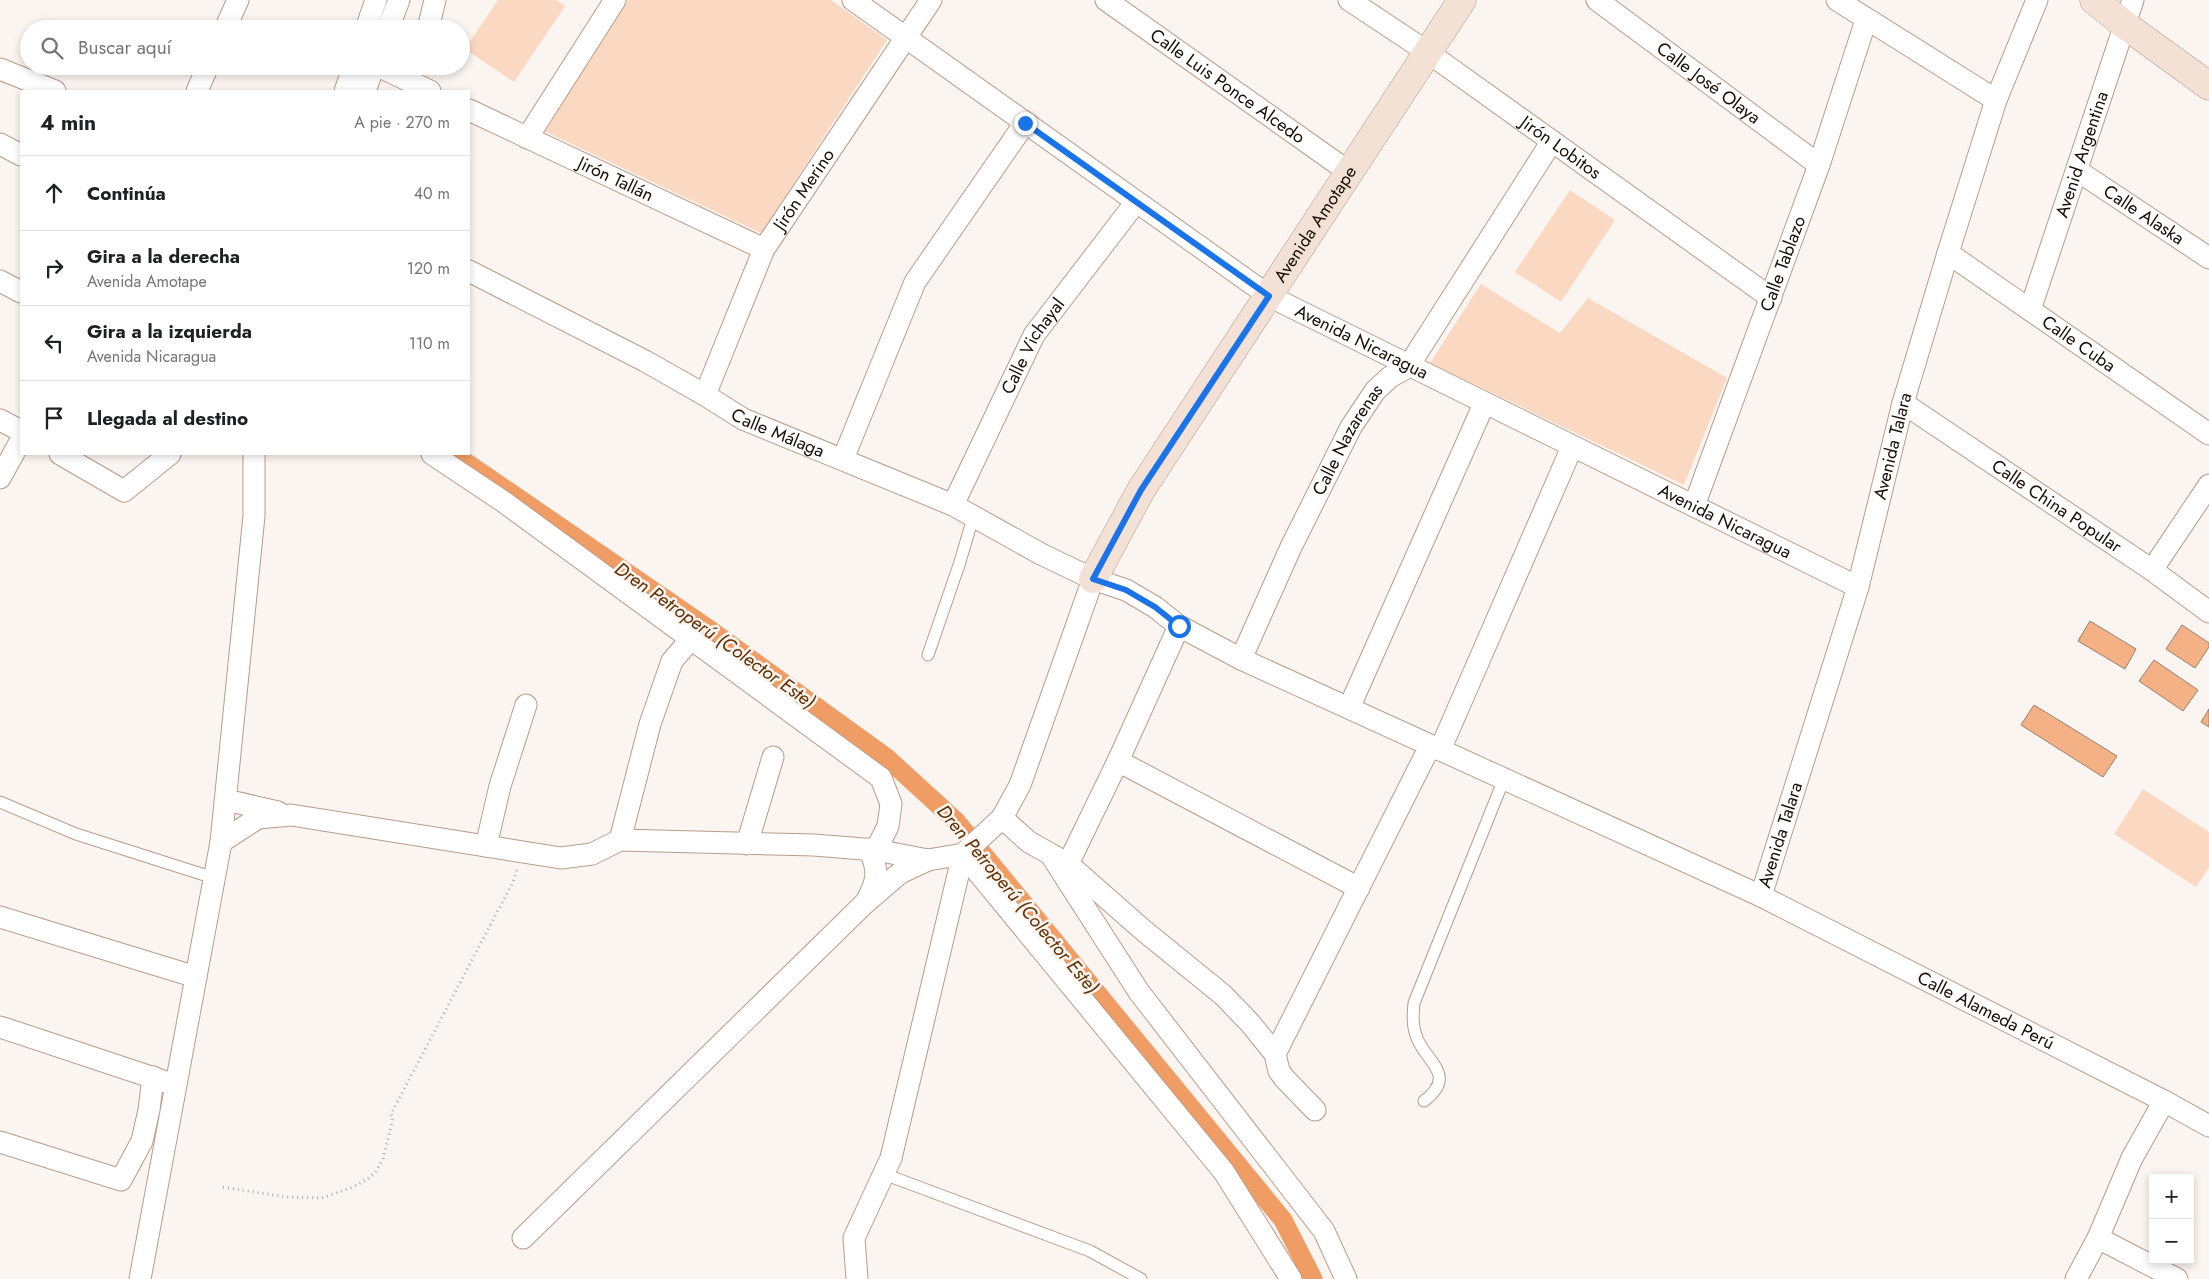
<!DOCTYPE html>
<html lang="es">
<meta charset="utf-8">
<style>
:root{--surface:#fff;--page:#f2f2f2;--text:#202124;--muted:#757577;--line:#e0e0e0}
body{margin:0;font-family:Jost,sans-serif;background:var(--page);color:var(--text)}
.controls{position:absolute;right:15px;bottom:15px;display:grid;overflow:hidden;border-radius:0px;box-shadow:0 2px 8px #0003}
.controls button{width:45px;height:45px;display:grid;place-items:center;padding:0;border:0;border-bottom:1px solid var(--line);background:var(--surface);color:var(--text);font:25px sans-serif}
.stop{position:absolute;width:15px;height:15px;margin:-11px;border:4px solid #1a73e8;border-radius:50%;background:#fff}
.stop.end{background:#1a73e8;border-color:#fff;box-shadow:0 1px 5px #0008}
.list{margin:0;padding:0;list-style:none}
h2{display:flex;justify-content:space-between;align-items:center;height:65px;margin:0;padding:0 20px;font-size:21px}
h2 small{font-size:16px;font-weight:400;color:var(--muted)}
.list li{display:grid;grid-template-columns:32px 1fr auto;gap:15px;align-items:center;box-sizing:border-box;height:75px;padding:0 20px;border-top:1px solid var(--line)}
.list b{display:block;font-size:19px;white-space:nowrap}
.list p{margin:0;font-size:16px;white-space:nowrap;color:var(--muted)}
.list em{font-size:16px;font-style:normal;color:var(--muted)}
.icon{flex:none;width:28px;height:28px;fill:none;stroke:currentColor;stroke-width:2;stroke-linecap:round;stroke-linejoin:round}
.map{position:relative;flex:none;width:2209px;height:1279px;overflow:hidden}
.search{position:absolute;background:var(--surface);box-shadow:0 2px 8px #0003;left:20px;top:20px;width:450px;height:55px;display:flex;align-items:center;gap:12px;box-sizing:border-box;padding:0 18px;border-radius:28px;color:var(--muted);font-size:19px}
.panel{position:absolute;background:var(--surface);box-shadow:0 2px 8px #0003;left:20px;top:90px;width:450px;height:365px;border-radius:0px}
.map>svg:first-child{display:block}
.green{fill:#fbd8c1}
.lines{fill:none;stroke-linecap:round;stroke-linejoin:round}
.canal{stroke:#f09d65;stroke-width:19}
.building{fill:#f4b185;stroke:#9b7f6d}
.lane-casing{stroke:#b99c8a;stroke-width:13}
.street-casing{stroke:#b99c8a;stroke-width:23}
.secondary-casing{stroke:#b99c8a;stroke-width:29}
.path{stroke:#b2aaa5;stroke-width:3;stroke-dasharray:1 4;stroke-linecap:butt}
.lane{stroke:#fff;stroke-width:11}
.street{stroke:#fff;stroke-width:21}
.secondary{stroke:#f4e1d5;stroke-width:28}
.route{stroke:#1a73e8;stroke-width:6}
.labels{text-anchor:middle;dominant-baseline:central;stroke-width:5;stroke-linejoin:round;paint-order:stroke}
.street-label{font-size:18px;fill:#180e07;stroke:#fbf5f1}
.water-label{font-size:19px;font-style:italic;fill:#622f00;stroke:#fbf5f1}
</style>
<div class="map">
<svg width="2209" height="1279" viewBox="0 0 2209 1279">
<rect width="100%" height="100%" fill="#fbf5f1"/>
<path class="green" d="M498,0H556L565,6L514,82L465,49Z
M628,0H831L887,40L761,233L544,131Z
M1570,190L1615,220L1561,302L1515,272Z
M1481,284L1560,333L1588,298L1727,378L1684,485L1430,363Z
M2143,789L2209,832V867L2196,887L2114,834Z"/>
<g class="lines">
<path class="canal" d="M454,454L706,627L887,758L956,821L1283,1220L1313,1279"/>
</g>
<path class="building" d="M2090,621L2136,649L2125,669L2078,641Z
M2182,625L2209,643V647L2195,668L2166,649Z
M2154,660L2198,690L2183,711L2139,681Z
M2034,705L2117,756L2103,777L2021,725Z
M2209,709V727L2201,722Z"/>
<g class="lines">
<defs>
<path id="lane" d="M928,655L959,565L973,518
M0,802L76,834L214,878
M1424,1101C1458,1075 1426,1062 1417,1038C1412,1026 1413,1015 1414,1003L1504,779
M884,1174L1090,1251L1141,1279"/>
<g id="street">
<path id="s1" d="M853,0L1269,296L1858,587"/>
<path id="s2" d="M1106,0L1349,172"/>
<path id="s3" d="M1349,0L1426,51L1771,298"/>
<path id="s4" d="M1597,0L1819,165"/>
<path d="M1837,0L1996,100"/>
<path d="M225,29L238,0"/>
<path d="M366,29L376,0"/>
<path d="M388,29L399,0"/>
<path d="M428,29L435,0"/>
<path d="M378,66L430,91"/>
<path d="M0,69L55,91"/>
<path d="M197,91L208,66"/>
<path d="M345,91L354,66"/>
<path d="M365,91L374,66"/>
<path id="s5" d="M469,110L764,249"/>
<path d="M527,138L615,0"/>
<path d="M0,144L21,155"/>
<path id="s6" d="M2078,171L2209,258"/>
<path id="s7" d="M1948,253L2209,434"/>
<path id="s8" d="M469,271L645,361L705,395L743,419L953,505L1041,554L1093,579L1126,590L1155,607L1179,626L1241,659L1761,896L2164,1101L2209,1126"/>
<path d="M0,281L21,292"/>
<path id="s9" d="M2030,310L2133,0"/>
<path id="s10" d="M705,395L764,249L931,0"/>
<path id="s11" d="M1903,403L2152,570L2209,612"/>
<path d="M0,420L21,431"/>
<path d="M60,454L124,491L170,454"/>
<path d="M432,454L504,502L881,778L891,804L888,826L876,850"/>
<path d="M843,459L915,282L1025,123"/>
<path d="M0,478L21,440"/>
<path id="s12" d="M953,505L1034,335L1136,202"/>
<path id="s13" d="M1694,506L1819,165L1866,20"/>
<path d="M2152,570L2209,485"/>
<path id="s14" d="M1241,659L1291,547L1351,427L1375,391L1390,377L1408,367L1552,141"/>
<path d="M1349,708L1484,404"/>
<path d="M1440,750L1572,447"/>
<path d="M1118,761L1359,888"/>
<path d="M226,800L278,812"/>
<path d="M1002,818L1029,842L1068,864L1143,930L1223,995L1250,1023L1275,1054L1279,1071L1285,1079L1315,1110"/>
<path d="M620,840L650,724L672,661L691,639"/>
<path d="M221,842L258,818L291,815L561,858L592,854L620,840L814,845L876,850L928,860L963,854L1002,818L1020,785L1093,579"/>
<path d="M747,844L773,757"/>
<path d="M486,846L500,786L526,705"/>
<path d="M963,854L1224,1172L1291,1279"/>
<path d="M1051,855L1139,992L1324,1231L1346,1279"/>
<path d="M1068,864L1118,761L1179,626"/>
<path id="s15" d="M1761,896L1858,587L1903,403L1948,253L1996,100L2037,0"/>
<path d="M867,900C878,880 879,870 869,849"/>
<path d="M0,917L196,977"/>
<path d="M0,1027L166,1082"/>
<path d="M1275,1054L1430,746"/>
<path d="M0,1142L121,1180L142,1141L149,1110L153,1077"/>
<path d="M523,1238L864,904L900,873L928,860"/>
<path d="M2098,1238L2177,1279"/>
<path d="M140,1279L221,842L254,516V454"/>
<path d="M857,1279L854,1238L891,1158L963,854"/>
<path d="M2076,1279L2098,1238L2132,1158L2164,1101"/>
</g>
<g id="secondary">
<path d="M2094,0L2125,25L2209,86"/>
<path id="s16" d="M1093,579L1141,490L1462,0"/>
</g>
</defs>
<use href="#lane" class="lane-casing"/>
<use href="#street" class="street-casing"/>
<use href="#secondary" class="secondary-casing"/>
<path class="path" d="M223,1187L286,1197L322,1198L353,1187L366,1180L375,1173L383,1159L393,1118L391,1114L513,882L517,869"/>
<use href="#lane" class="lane"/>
<use href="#street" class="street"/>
<use href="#secondary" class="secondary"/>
</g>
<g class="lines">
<path class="route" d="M1025,123L1269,296L1141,490L1093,579L1126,590L1155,607L1179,626"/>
</g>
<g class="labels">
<g class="street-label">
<text stroke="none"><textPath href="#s4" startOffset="139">Calle José Olaya</textPath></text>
<text stroke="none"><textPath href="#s2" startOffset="149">Calle Luis Ponce Alcedo</textPath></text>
<text stroke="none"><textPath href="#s3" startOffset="258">Jirón Lobitos</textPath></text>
<text stroke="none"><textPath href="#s9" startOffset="164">Avenid Argentina</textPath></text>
<text stroke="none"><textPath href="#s5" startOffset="162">Jirón Tallán</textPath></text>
<text stroke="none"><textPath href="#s10" startOffset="229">Jirón Merino</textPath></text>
<text stroke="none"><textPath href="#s6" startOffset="79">Calle Alaska</textPath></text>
<text stroke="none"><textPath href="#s16" startOffset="419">Avenida Amotape</textPath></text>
<text stroke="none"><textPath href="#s13" startOffset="258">Calle Tablazo</textPath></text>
<text stroke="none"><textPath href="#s1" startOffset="614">Avenida Nicaragua</textPath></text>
<text stroke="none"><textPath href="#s7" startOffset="159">Calle Cuba</textPath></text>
<text stroke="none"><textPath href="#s12" startOffset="178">Calle Vichayal</textPath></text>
<text stroke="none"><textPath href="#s8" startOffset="349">Calle Málaga</textPath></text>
<text stroke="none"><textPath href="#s14" startOffset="244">Calle Nazarenas</textPath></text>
<text stroke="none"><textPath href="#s15" startOffset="469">Avenida Talara</textPath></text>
<text stroke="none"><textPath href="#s11" startOffset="185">Calle China Popular</textPath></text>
<text stroke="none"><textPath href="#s1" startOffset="1019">Avenida Nicaragua</textPath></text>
<text stroke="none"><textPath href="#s15" startOffset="64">Avenida Talara</textPath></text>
<text stroke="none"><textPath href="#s8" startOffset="1690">Calle Alameda Perú</textPath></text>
</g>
<g class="water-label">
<text transform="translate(715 635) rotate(35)">Dren Petroperú (Colector Este)</text>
<text transform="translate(1018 899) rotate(50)">Dren Petroperú (Colector Este)</text>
</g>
</g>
</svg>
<div class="controls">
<button>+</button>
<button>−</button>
</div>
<div class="stop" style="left:1179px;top:626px"></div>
<div class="stop end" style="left:1025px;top:123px"></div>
<div class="search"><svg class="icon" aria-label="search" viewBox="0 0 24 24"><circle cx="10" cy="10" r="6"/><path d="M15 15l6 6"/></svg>Buscar aquí</div>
<section class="panel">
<h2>4 min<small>A pie · 270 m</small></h2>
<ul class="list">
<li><svg class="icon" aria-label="ahead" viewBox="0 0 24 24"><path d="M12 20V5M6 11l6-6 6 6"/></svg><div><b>Continúa</b></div><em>40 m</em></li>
<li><svg class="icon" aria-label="right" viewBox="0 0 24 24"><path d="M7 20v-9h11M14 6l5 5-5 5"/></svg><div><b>Gira a la derecha</b><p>Avenida Amotape</p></div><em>120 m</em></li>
<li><svg class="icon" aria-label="left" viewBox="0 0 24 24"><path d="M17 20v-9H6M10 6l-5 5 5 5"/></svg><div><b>Gira a la izquierda</b><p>Avenida Nicaragua</p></div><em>110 m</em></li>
<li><svg class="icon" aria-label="arrive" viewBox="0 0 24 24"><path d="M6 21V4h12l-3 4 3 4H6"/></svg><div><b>Llegada al destino</b></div></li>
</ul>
</section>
</div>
